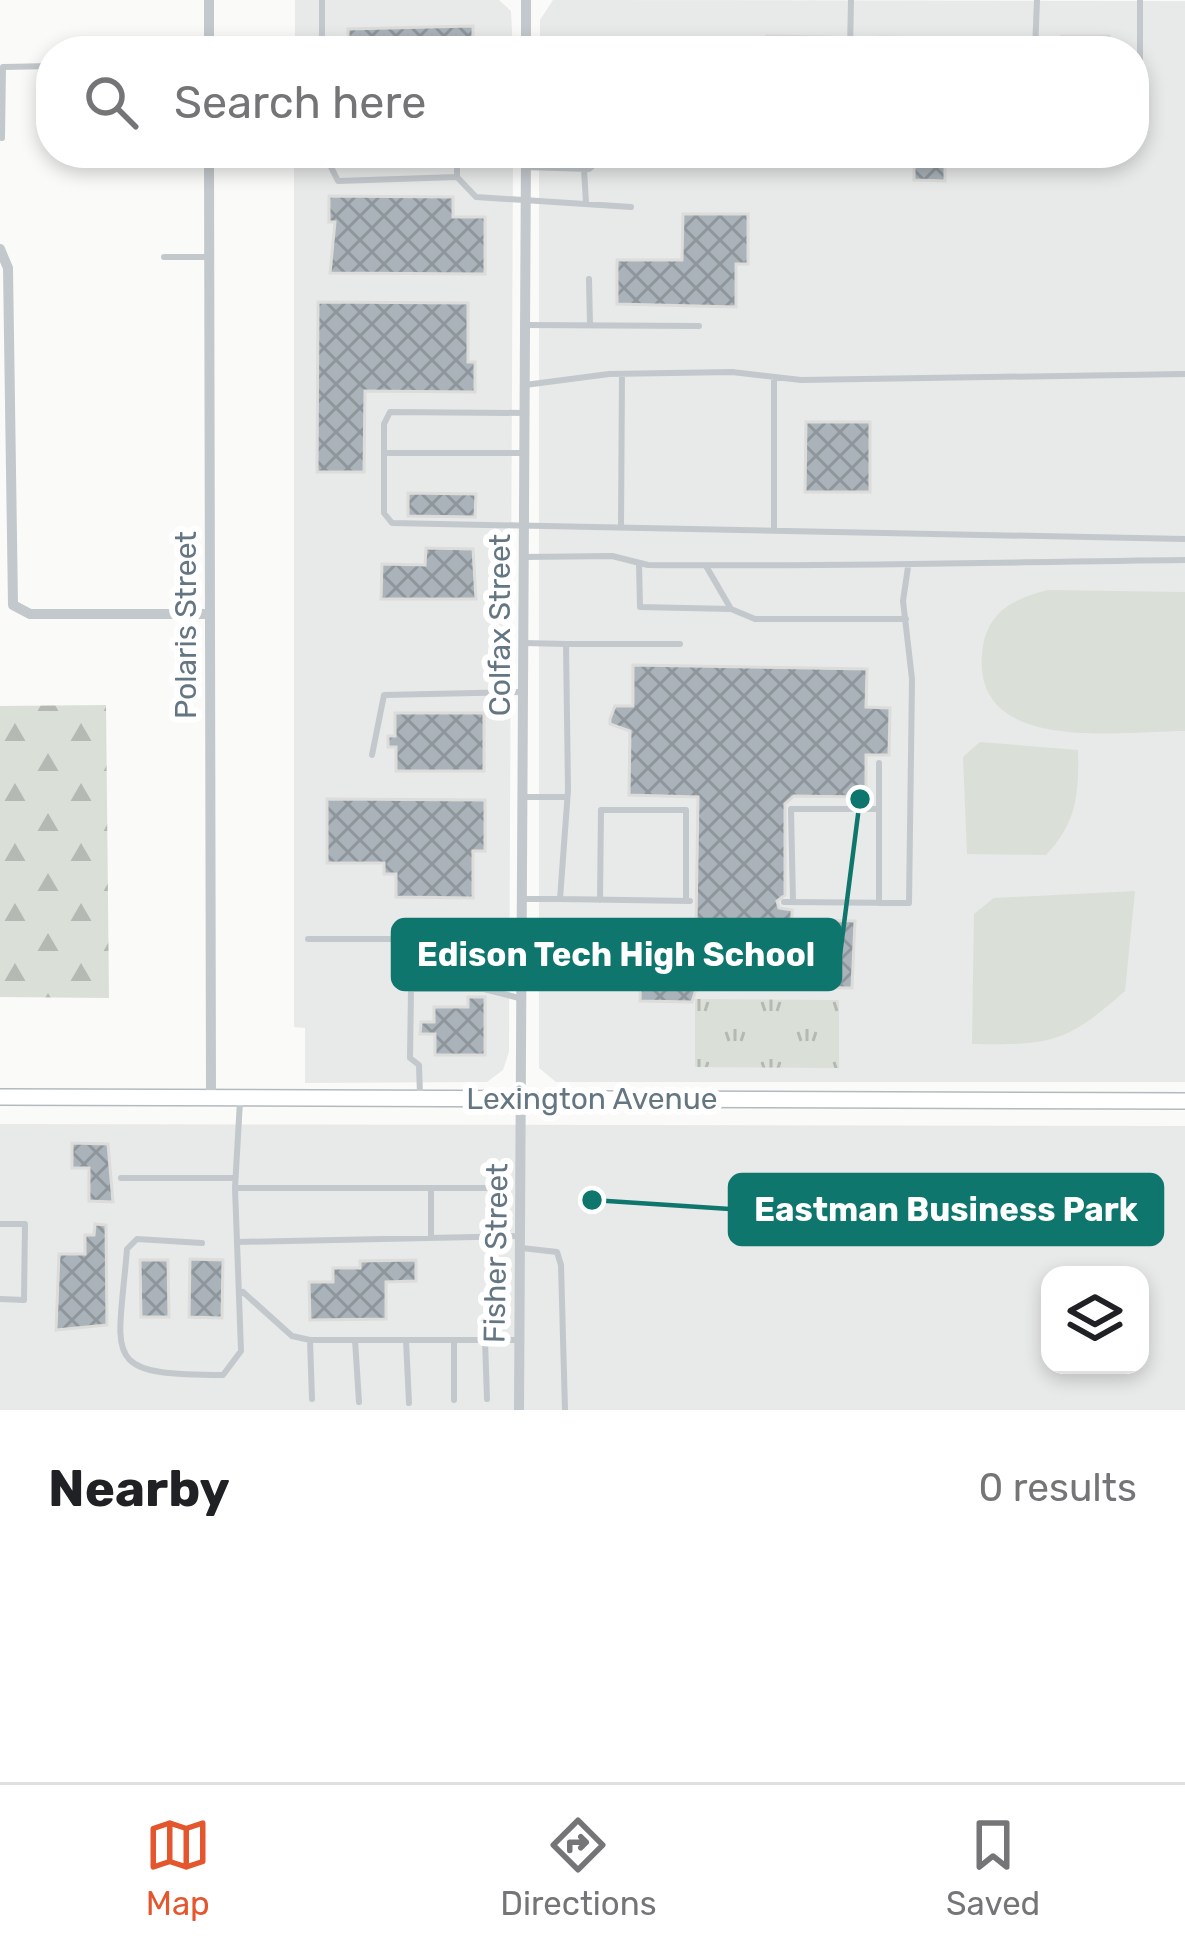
<!DOCTYPE html>
<style>
:root{--surface:#fff;--page:#f6f6f6;--text:#202124;--muted:#757577;--line:#e0e0e0;--accent:#e4572e}
body{margin:0;font-family:Rubik,sans-serif;background:var(--page);color:var(--text)}
.controls{position:absolute;right:36px;bottom:36px;display:grid;overflow:hidden;border-radius:24px;box-shadow:0 6px 18px #0003}
.controls button{width:108px;height:108px;display:grid;place-items:center;padding:0;border:0;border-bottom:3px solid var(--line);background:var(--surface);color:var(--text);font:60px sans-serif}
.list{margin:0;padding:0;list-style:none}
h2{display:flex;justify-content:space-between;align-items:center;height:156px;margin:0;padding:0 48px;font-size:51px}
h2 small{font-size:39px;font-weight:400;color:var(--muted)}
.icon{flex:none;width:66px;height:66px;fill:none;stroke:currentColor;stroke-width:2;stroke-linecap:round;stroke-linejoin:round}
.map{position:relative;flex:none;width:1185px;height:1410px;overflow:hidden}
.search{position:absolute;background:var(--surface);box-shadow:0 6px 18px #0003;left:36px;right:36px;top:36px;height:132px;display:flex;align-items:center;gap:30px;box-sizing:border-box;padding:0 42px;border-radius:48px;color:var(--muted);font-size:45px}
.sheet{height:372px;background:var(--surface)}
nav{display:flex;justify-content:space-around;align-items:center;box-sizing:border-box;height:168px;border-top:3px solid var(--line);background:var(--surface);font-size:33px;color:var(--muted)}
nav a{display:grid;justify-items:center;gap:6px}
nav .on{color:var(--accent)}
.map>svg:first-child{display:block}
.built{fill:#e8e9e9;fill-rule:evenodd}
.green{fill:#dadfd7}
.forest{fill:url(#forest-firs)}
.park{fill:url(#park-tufts)}
.building{fill:url(#building-cross-hatch);stroke:#dcdcda;stroke-width:3}
.lines{fill:none;stroke-linecap:round;stroke-linejoin:round}
.secondary-casing{stroke:#b3babf;stroke-width:18}
.lane{stroke:#c3c8cc;stroke-width:6}
.street{stroke:#c3c8cc;stroke-width:10}
.secondary{stroke:#fff;stroke-width:15}
.labels{text-anchor:middle;dominant-baseline:central;stroke-width:12;stroke-linejoin:round;paint-order:stroke}
.street-label{font-size:30px;fill:#657683;stroke:#fff}
.leader{fill:none;stroke:#0f766e;stroke-width:4.5}
.callout-dot{fill:#0f766e;stroke:#fff;stroke-width:4.5}
.callout{fill:#0f766e;stroke:#0f766e;stroke-width:4.5}
.callout-label{font-size:33px;text-anchor:middle;font-weight:bold;fill:#fff}
</style>
<div class="map">
<svg width="1185" height="1410" viewBox="0 0 1185 1410">
<defs>
<pattern id="forest-firs" width="22" height="20" patternUnits="userSpaceOnUse" patternTransform="scale(3)"><rect width="22" height="20" fill="#dadfd7"/><path d="M5 1l3.5 6h-7zM16 11l3.5 6h-7z" fill="#b4b9b4"/></pattern>
<pattern id="park-tufts" width="24" height="20" patternUnits="userSpaceOnUse" patternTransform="scale(3)"><rect width="24" height="20" fill="#dadfd7"/><path d="M3 7l-1-3M5 7V3M7 7l1-3M15 17l-1-3M17 17v-4M19 17l1-3" fill="none" stroke="#b4b9b4"/></pattern>
<pattern id="building-cross-hatch" width="8" height="8" patternUnits="userSpaceOnUse" patternTransform="scale(3)"><rect width="8" height="8" fill="#aab3b9"/><path d="M0 0l8 8M0 8l8-8" fill="none" stroke="#8e969c"/></pattern>
</defs>
<rect width="100%" height="100%" fill="#fafaf8"/>
<path class="built" d="M295,0H499L511,11L513,51H295Z
M553,0L1185,1V1082H556L539,1068V153H1134V51H540V20Z
M294,153H513L509,1052L503,1070L487,1082L305,1083V1028L294,1027Z
M0,1124L1185,1126V1410H0ZM1050,1275H1140V1365H1050Z"/>
<path class="green" d="M1048,590L1185,592V731C1117,731 966,756 983,646C989,610 1016,598 1048,590Z
M980,742L1078,750C1079,794 1077,822 1046,855L967,854L963,757Z
M1135,891L1125,991C1065,1044 1051,1045 972,1044L974,914L994,898Z"/>
<path class="forest" d="M106,705L109,998L0,997V706Z"/>
<path class="park" d="M695,999L839,1000V1068L695,1067Z"/>
<path class="building" d="M473,26V51H348V29Z
M767,36L831,37V51H767Z
M1062,36H1109V51H1062Z
M879,37L940,38V51H879Z
M965,38H1011V51H965Z
M590,40L679,41V51H590Z
M914,153H945V181L914,180Z
M329,196L453,197V217H485V274L330,273L335,222H329Z
M683,214H748V264H736V307L617,304V260H682Z
M318,302L468,303V362H475V392L365,391L364,472H317Z
M806,422H870V492H805Z
M408,493L476,494L475,517L408,516Z
M426,548L473,549L476,599H381L382,564L425,565Z
M633,665L867,669L866,707L890,708L889,755H866V797L794,796L785,804V895L777,901L779,908L792,910V920L855,921L852,988L697,986L692,1002L640,1001L641,970H658V925H696L698,797L629,795L630,731L610,724V719L615,706H633Z
M395,713H484V771H396V747H388V736H395Z
M327,799L485,800V851H473V898L396,897V874H384V863H327Z
M468,997H485V1055H435V1034H420L421,1022H434V1007H468Z
M72,1143L108,1144L113,1202L89,1201V1168H72Z
M95,1224L106,1225L107,1325L56,1330L59,1254H85V1235H94Z
M190,1259L223,1260L222,1318L189,1317Z
M140,1260H168L169,1317H141Z
M416,1260V1281L386,1282V1319L310,1320L309,1282H333V1268H360V1261Z"/>
<g class="lines">
<defs>
<path id="secondary" d="M0,1097L1185,1101"/>
</defs>
<use href="#secondary" class="secondary-casing"/>
<path class="lane" d="M322,0V51
M1140,0V96
M487,51L526,47
M850,51L851,0
M1035,51L1037,0
M4,67L51,66
M2,138L3,67
M324,153L338,181L457,177
M457,153V177L476,197L631,207
M525,167L589,169L607,153
M584,169L586,203
M164,257H210
M589,279L590,325
M525,325L699,326
M525,385L609,374L732,372L801,380L1185,374
M525,413L390,412L384,424V513L392,523L1185,539
M384,453H525
M621,524L622,374
M774,530V377
M524,557L612,556L648,565C828,567 1006,562 1185,560
M639,563L640,607L731,609L706,566
M731,609L755,619H906
M566,644H680
M372,755L384,695L520,692
M879,763V903
M525,797H563
M523,899H560L568,790L566,644L524,643
M560,899L690,901
M600,900L601,810H686V901
M784,902L909,903L912,679L903,601L908,567
M793,902L791,809H879
M308,939H519
M420,1095L419,1065L410,1058L411,989H484L519,998
M121,1178H235
M235,1188H496
M0,1224H25L24,1300L0,1299
M431,1236V1188
M238,1242L520,1236
M202,1243L137,1239L127,1249C118,1360 99,1375 223,1375L241,1351L235,1188L240,1101
M522,1248L557,1252L561,1265L565,1410
M243,1292L292,1336L310,1340H519
M310,1340L312,1399
M355,1340L359,1402
M406,1340L409,1403
M454,1340V1400
M485,1340L487,1399"/>
<path class="street" d="M209,0V51
M526,0V51
M209,153L211,1098
M0,249L8,268L13,605L30,614H210
M519,1409L526,153"/>
<use href="#secondary" class="secondary"/>
</g>
<g class="labels">
<g class="street-label">
<text transform="translate(186 625) rotate(-90)">Polaris Street</text>
<text transform="translate(500 625) rotate(-90)">Colfax Street</text>
<text x="592" y="1099">Lexington Avenue</text>
<text transform="translate(496 1253) rotate(-89)">Fisher Street</text>
</g>
</g>
<path class="leader" d="M860 799L840 955M592 1200L730 1209"/>
<g class="callout-dot">
<circle cx="860" cy="799" r="12"/>
<circle cx="592" cy="1200" r="12"/>
</g>
<g class="callout">
<rect x="393" y="920" width="447" height="69" rx="12"/>
<rect x="730" y="1175" width="432" height="69" rx="12"/>
</g>
<g class="callout-label">
<text x="616" y="966">Edison Tech High School</text>
<text x="946" y="1221">Eastman Business Park</text>
</g>
</svg>
<div class="controls">
<button><svg class="icon" aria-label="layers" viewBox="0 0 24 24"><path d="M12 4l9 5-9 5-9-5zM3 14l9 5 9-5"/></svg></button>
</div>
<div class="search"><svg class="icon" aria-label="search" viewBox="0 0 24 24"><circle cx="10" cy="10" r="6"/><path d="M15 15l6 6"/></svg>Search here</div>
</div>
<section class="sheet">
<h2>Nearby<small>0 results</small></h2>
<ul class="list">
</ul>
</section>
<nav>
<a class="on"><svg class="icon" aria-label="map" viewBox="0 0 24 24"><path d="M3 6l6-2 6 2 6-2v14l-6 2-6-2-6 2zM9 4v14M15 6v14"/></svg>Map</a>
<a><svg class="icon" aria-label="directions" viewBox="0 0 24 24"><path d="M12 3l9 9-9 9-9-9zM9 14v-3h6M13 9l2 2-2 2"/></svg>Directions</a>
<a><svg class="icon" aria-label="saved" viewBox="0 0 24 24"><path d="M7 4h10v16l-5-4-5 4z"/></svg>Saved</a>
</nav>
